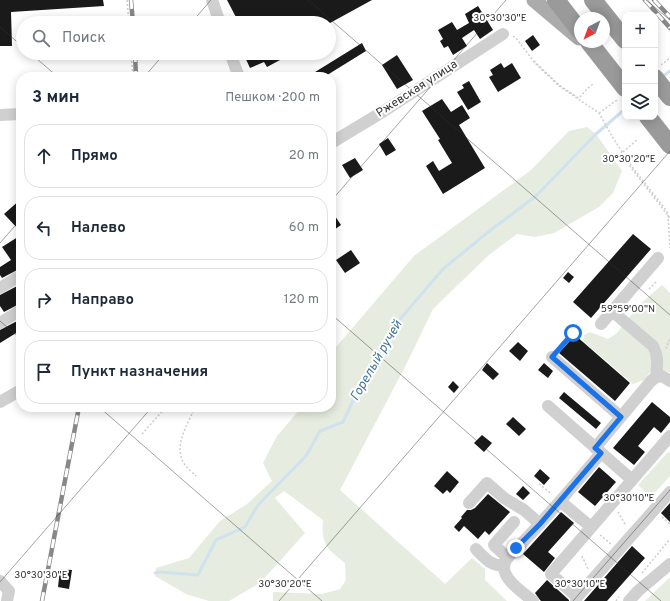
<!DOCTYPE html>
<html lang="ru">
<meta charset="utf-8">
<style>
:root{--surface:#fff;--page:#f6f6f7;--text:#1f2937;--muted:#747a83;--line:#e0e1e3}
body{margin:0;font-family:Overpass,sans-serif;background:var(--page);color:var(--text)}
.controls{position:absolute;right:12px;top:12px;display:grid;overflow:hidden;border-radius:8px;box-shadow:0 2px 10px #0003}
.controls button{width:36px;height:36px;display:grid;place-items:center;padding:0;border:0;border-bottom:1px solid var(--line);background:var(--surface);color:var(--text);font:20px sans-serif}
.compass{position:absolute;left:574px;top:12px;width:36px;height:36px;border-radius:50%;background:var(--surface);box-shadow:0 2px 10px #0003;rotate:221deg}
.stop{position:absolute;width:12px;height:12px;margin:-9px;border:3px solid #1a73e8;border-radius:50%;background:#fff}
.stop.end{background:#1a73e8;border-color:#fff;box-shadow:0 1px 4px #0008}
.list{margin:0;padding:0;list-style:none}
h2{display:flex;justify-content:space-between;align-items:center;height:52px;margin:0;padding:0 16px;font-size:17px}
h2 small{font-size:13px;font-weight:400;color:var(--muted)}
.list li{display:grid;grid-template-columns:26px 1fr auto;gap:12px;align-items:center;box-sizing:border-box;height:64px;margin:0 8px 8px;padding:0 8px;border:1px solid var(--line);border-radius:16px}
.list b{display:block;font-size:15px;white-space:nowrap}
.list em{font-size:13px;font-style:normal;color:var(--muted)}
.icon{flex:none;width:22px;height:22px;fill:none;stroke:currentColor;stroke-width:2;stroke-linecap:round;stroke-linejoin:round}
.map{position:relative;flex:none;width:670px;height:601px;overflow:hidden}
.search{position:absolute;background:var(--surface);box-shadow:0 2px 10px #0003;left:16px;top:16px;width:320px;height:44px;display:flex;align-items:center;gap:10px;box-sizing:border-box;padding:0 14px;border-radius:22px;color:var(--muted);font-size:15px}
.panel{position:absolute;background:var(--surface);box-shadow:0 2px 10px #0003;left:16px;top:72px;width:320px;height:340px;border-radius:16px}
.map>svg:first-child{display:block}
.green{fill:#e6ecdf}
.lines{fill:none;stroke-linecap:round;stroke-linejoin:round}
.stream{stroke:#cfe2ee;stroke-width:3}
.building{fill:#1a1a1a}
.path{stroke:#cdcdcd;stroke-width:1.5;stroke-dasharray:2 2;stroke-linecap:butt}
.minor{stroke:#d0d0d0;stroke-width:12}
.major{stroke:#ababab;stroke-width:15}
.highway{stroke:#9a9a9a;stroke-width:18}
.rail-casing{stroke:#888;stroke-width:4.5}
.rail{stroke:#fff;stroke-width:3;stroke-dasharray:9;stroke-linecap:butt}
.route{stroke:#1a73e8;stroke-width:5}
.ticks{fill:none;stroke:#333;stroke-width:1;stroke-opacity:0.45}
.labels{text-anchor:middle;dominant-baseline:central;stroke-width:4;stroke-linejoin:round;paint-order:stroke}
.street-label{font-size:12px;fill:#333;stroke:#fff}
.water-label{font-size:13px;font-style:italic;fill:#3f7597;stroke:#fff}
.ticks-label{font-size:10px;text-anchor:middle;fill:#333;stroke:#fff;stroke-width:4;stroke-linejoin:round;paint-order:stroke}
</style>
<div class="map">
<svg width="670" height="601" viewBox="0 0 670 601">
<rect width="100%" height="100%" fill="#fff"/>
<path class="green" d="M587,127L596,134L622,171L613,193L599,207L554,233L535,237L517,234L490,254L433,309L406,365L340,490L445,584L472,558L485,569V580L507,601H273V592L322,594L340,589L346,580L345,563C327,548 321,545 323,520L284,491L275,498L305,533L260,583L229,601H209L186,594L155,576L156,568L189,558L220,521L247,504L272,481L263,463L277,436L302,407H331V353L414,256L531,170L569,131Z
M662,285L670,293V375L669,372L660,369L651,371L644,380L633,384L583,341L584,335L590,332L608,339L617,333L639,305Z
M668,452L670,453V476L651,497L638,485Z
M670,578V601H645L668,579Z"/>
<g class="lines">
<path class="stream" d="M662,77L670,71
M155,573L160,572L198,575L216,540L245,527L258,505L306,456L320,431L343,422L359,388L395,325L443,269L492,229L536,196L596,134L625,109"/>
</g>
<path class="building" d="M0,0H103L104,6L11,12L12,46H0Z
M227,0H372L330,23H239Z
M478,6L493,30L480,39L474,30L462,38L467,46L453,55L448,46L444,48L440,41L443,39L438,30L452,22L457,30L469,23L465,14Z
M533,35L540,45L532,51L525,41Z
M362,43L366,51L324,77H307Z
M250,53H293L267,67L264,62L250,68L244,55Z
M397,55L413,80L397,89L382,65Z
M501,63L504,68L512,63L521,78L498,92L489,77L493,75L490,70Z
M469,81L481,102L468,110L457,92L464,88L462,85Z
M442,99L451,112L462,105L470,118L459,125L485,168L443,194L426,166L433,161L439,171L452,163L438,140L440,139L422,111Z
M388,138L396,150L386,156L379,144Z
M355,158L363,170L350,178L342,165Z
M21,199V232L4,214Z
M331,210L341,225L331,232Z
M633,234L651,249L591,318L573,302Z
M21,235V268L2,278L0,275V267L11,260L2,247Z
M351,250L360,263L345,273L336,260Z
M568,272L574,277L569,283L563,278Z
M21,284V303L4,312L0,306V295Z
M21,319V330L0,343V330Z
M575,335L630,383L615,401L559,353Z
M518,342L528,351L520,361L509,351Z
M487,363L499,374L493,380L482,370Z
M544,363L553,371L548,378L538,370Z
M453,381L459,387L454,393L448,387Z
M564,392L601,423L596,429L559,398Z
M652,402L670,417V422L661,433L654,427L638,446L645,452L634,465L613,448Z
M513,417L526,429L519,436L506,424Z
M482,435L492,443L484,452L474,443Z
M599,467L616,482L595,506L578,492Z
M540,469L550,478L544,485L534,476Z
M447,471L459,482L450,493L447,490L443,494L434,486Z
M523,486L530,493L523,500L516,494Z
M488,494L510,512L489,535L485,531L478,539L464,526L459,532L454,527L462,518L461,517L467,510H471L475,508Z
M670,503V522L661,513Z
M561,512L574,523L548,552L555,558L544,572L523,554Z
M632,546L645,558L607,601H584Z
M60,569L72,570L69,589L58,587Z
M547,580L569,600V601H541L540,600L535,593Z"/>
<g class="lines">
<path class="path" d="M127,0L129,23
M513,36L516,38L535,63L559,86L599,113L613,138L633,168L666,210L668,214L670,248
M131,53L133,77
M534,61L559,85L580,99
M661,65L670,58
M580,97L586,90L594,83
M599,113L617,100
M621,152L632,169L670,218
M623,152L638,139
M649,289L656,282
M560,349L573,333
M666,349L670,338
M195,407C188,425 172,446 185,465C188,469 193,473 196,476
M142,434L166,407
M539,484L552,494
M618,512L626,526
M662,517L670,524
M600,535L611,544
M582,556L588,569
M642,573L670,539
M616,601L619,597"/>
<path class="minor" d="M212,0L220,23
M230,53L239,77
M0,115L21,114
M331,143L384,111L503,34
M0,288L21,275
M612,311L653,346C659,357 657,365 656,377
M0,323L21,310
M601,324L658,258
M552,357L621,417
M0,402L21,390
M548,406L631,479
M595,448L651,381L656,377L662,376L670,381
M560,501L591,527
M469,503L487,483L504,498L524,510L540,524
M476,549C484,557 491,567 504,565
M508,558L494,545L514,522
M0,581L9,591L7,601
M577,597L551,574L670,436
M533,601C524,593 504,581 504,567C504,558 516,549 522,543C550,514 575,484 601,453
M576,601L577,597L670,492
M629,601L638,591L670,564"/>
<path class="major" d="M534,0L579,38"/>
<path class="highway" d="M556,0L580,31
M593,0L625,40
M589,42L625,88
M655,78L670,97
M648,117L670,145"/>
<defs>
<path id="rail" d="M131,0L133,23
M645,0L670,28
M654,0L670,17
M135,53L136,77
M42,601L79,407"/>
</defs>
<use href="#rail" class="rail-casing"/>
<use href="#rail" class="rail"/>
</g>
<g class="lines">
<path class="route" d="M516,548L540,524L601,453L595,448L621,417L552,357L573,333"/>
</g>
<path class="ticks" d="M308,0L670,315M646,0L670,20M191,23L211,0M0,27L23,47M30,53L58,77M144,77L165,53M331,201L506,0M0,243L21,219M331,314L661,601M0,321L21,339M99,407L322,601M0,582L152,407M279,601L670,151M573,601L670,490"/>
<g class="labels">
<g class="street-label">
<text transform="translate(417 89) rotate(-33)">Ржевская улица</text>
</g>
<g class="water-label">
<text transform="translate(377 361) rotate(-60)">Горелый ручей</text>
</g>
</g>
<g class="ticks-label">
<text x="500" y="21">30°30'30"E</text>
<text x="629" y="162">30°30'20"E</text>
<text x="628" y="312">59°59'00"N</text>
<text x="629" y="501">30°30'10"E</text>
<text x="41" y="578">30°30'30"E</text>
<text x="285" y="587">30°30'20"E</text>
<text x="580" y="587">30°30'10"E</text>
</g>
</svg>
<div class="controls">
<button>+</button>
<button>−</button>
<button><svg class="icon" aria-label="layers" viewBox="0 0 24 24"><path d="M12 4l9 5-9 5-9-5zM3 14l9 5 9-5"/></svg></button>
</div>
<svg class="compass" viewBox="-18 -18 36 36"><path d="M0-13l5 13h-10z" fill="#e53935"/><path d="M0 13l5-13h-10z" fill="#747a83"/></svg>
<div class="stop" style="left:573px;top:333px"></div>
<div class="stop end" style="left:516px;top:548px"></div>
<div class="search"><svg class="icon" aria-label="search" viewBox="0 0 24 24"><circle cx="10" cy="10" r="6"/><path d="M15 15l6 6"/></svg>Поиск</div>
<section class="panel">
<h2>3 мин<small>Пешком · 200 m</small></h2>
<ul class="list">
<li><svg class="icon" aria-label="ahead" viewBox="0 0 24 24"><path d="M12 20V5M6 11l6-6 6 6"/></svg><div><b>Прямо</b></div><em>20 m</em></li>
<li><svg class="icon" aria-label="left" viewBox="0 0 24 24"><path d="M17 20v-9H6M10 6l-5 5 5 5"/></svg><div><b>Налево</b></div><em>60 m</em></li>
<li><svg class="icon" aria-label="right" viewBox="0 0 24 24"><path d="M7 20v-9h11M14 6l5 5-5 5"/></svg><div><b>Направо</b></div><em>120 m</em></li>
<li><svg class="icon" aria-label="arrive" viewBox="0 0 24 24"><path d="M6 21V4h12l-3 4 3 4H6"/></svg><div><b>Пункт назначения</b></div></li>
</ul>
</section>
</div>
